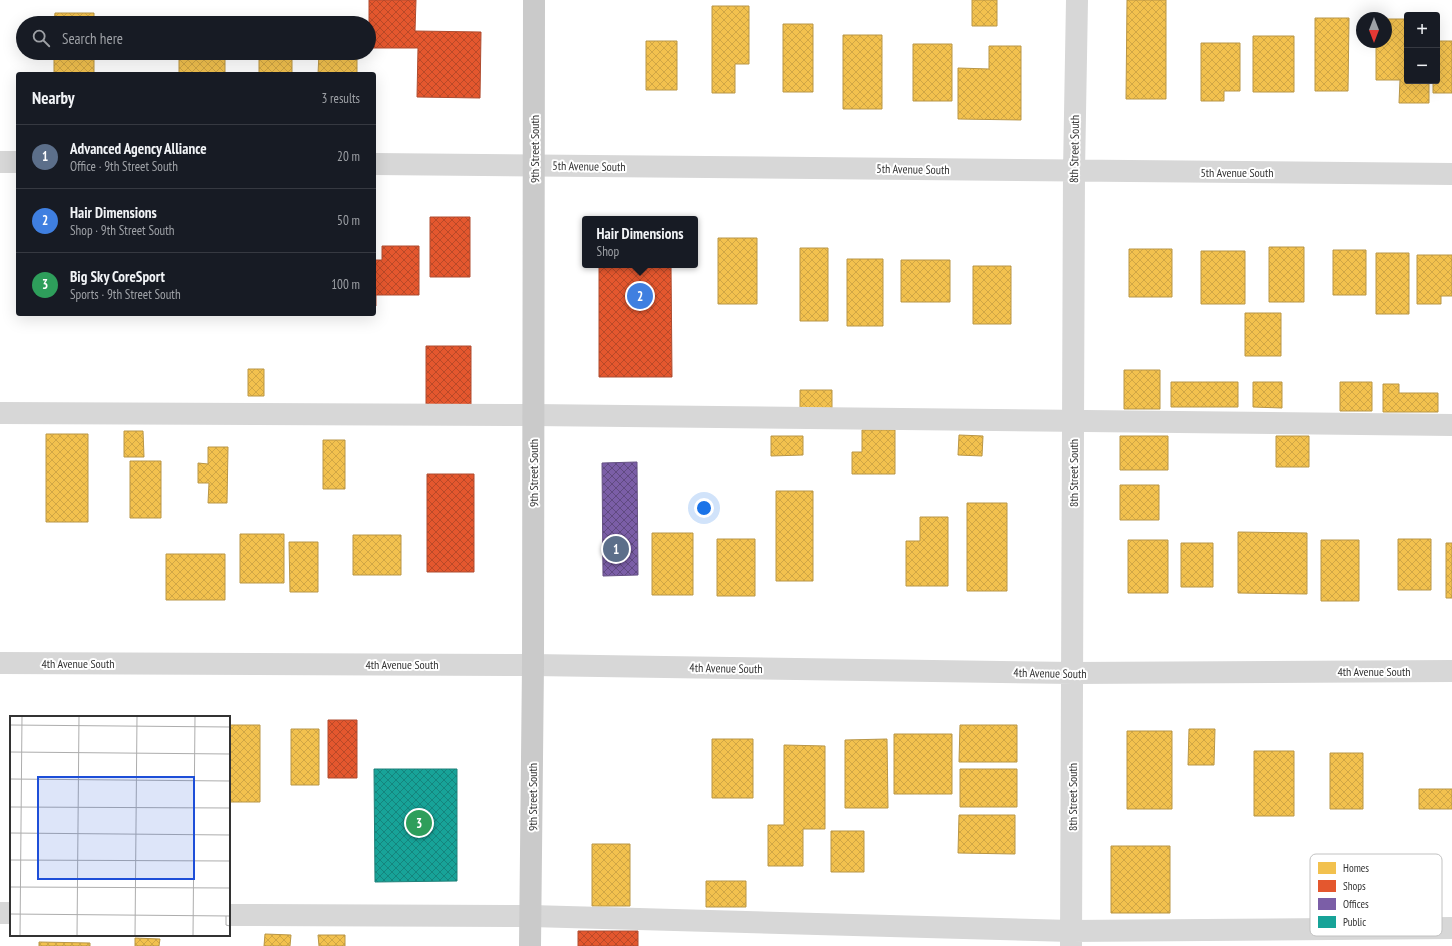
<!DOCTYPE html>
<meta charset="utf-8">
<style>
:root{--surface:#171b24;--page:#242831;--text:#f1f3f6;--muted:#9ea1a6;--line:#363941;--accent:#db2777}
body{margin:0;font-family:"PT Sans Narrow",sans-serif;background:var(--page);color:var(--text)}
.controls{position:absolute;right:12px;top:12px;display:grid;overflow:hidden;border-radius:4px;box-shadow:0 4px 16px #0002}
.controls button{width:36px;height:36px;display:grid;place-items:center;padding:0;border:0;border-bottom:1px solid var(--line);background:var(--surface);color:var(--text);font:20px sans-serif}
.compass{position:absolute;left:1356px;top:12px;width:36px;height:36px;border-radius:50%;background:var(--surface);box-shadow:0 4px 16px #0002;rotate:180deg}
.you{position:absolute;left:704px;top:508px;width:14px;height:14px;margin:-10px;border:3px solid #fff;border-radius:50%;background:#1a73e8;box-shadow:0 0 0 6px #1a73e833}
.badge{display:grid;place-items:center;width:26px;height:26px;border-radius:50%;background:var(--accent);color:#fff;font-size:13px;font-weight:700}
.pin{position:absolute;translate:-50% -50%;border:2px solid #fff;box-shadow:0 1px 4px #0006}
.popup{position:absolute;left:582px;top:216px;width:116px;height:52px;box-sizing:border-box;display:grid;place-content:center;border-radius:4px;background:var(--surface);filter:drop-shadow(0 1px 3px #0005);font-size:13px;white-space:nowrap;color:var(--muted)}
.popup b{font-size:15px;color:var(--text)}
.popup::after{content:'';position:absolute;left:50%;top:100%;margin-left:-8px;border:8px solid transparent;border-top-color:var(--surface)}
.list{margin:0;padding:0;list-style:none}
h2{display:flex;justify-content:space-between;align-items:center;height:52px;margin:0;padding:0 16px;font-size:17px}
h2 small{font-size:13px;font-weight:400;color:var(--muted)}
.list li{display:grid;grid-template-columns:26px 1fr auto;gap:12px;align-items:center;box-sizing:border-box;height:64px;padding:0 16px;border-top:1px solid var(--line)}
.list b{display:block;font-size:15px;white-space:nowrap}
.list p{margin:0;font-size:13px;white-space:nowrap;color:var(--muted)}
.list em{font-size:13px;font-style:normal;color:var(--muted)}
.icon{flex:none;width:22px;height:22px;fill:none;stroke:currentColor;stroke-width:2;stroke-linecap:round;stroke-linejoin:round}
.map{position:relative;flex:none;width:1452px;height:946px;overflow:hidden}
.search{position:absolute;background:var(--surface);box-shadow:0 4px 16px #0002;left:16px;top:16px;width:360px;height:44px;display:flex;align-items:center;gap:10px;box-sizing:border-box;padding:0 14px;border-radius:22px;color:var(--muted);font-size:15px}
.panel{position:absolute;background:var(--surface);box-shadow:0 4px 16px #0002;left:16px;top:72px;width:360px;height:244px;border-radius:4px}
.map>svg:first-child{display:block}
.homes{fill:url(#homes-cross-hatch);stroke:#b99646}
.shops{fill:url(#shops-cross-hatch);stroke:#af4c30}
.offices{fill:url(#offices-cross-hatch);stroke:#655184}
.public{fill:url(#public-cross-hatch);stroke:#1f817a}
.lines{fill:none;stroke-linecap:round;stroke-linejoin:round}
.minor{stroke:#d7d7d7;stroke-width:22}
.major{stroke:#cacaca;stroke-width:22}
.labels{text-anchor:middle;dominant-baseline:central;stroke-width:4;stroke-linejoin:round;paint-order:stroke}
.street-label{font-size:12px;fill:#333;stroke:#fff}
.inset-road{fill:none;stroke:#adadad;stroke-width:1}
.view{fill:#1d4ed8;fill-opacity:0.15;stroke:#1d4ed8;stroke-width:2}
.inset-edge{fill:none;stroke:#333;stroke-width:2}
.key{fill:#fff;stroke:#c2c2c2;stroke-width:1}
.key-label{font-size:11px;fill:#333}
</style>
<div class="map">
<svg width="1452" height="946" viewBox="0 0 1452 946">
<defs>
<pattern id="homes-cross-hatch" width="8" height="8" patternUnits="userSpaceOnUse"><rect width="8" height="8" fill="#f2c14e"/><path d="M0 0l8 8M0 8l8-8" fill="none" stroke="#d0a645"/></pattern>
<pattern id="shops-cross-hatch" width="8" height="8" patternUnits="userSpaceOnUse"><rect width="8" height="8" fill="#e4572e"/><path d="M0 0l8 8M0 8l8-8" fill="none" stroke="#b94928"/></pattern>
<pattern id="offices-cross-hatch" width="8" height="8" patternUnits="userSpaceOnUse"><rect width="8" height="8" fill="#7b5ea7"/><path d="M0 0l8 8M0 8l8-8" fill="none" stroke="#604a81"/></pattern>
<pattern id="public-cross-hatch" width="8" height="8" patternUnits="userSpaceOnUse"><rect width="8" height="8" fill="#17a398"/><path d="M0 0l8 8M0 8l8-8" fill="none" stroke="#15857d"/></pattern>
</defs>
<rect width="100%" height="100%" fill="#fff"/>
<path class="homes" d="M972,0H997V26H972Z
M1127,0H1166V99H1126Z
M712,6H749V64H735V93H712Z
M55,13H94V23H54Z
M1315,18H1349L1348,91H1315Z
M1386,19H1407V81H1429V103H1399L1400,80H1376V42H1386Z
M783,24H813V92H783Z
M843,35H882V109H843Z
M1253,36H1294V92H1253Z
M646,41H677V90H646Z
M1437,41H1452V93H1433V81H1437Z
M1201,43H1240V91H1224V101H1201Z
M913,44H952V101H913Z
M989,46H1021V120L958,119V68L989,69Z
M54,53H94V74H54Z
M179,53H225V74H179Z
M259,53H292V74H259Z
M319,53H357V74H318Z
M718,238H757V304H718Z
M1269,247H1304V302H1269Z
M800,248H828V321H800Z
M1129,249H1172V297H1129Z
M1333,250H1366V295H1333Z
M1201,251H1245V304H1201Z
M1376,253H1409V314H1376Z
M1417,255H1452V296H1441V304H1417Z
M847,259H883V326H847Z
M901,260H950V302H901Z
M973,266H1011V324H973Z
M1245,313H1281V356H1245Z
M248,369H264V396H248Z
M1124,370H1160V409H1124Z
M1171,382H1238V407H1171Z
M1253,382H1282V408L1253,407Z
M1340,382H1372V411H1340Z
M1383,384H1399V393H1438V412H1383Z
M800,390H832V411L800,410Z
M862,430H895V474H852V452H862Z
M124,431H143L144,457H124Z
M46,434H88V522H46Z
M959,435L983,436L982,456L958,455Z
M771,436H803V455L771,456Z
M1120,436H1168V470H1120Z
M1276,436H1309V467H1276Z
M323,440H345V489H323Z
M208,447H228L227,503H208L209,483H198V463L208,464Z
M130,461H161V518H130Z
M1120,485H1159V520H1120Z
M776,491H813V581H776Z
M967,503H1007V591H967Z
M920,517H948V586H906V541H920Z
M1238,532L1307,533V594L1238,593Z
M652,533H693V595H652Z
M240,534H284V583H240Z
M353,535H401V575H353Z
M717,539H755V596H717Z
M1398,539H1431V590H1398Z
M1128,540H1168V593H1128Z
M1321,540H1359V601H1321Z
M289,542H318V592H290Z
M1181,543H1213V587H1181Z
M1446,543H1452V598H1446Z
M166,554H225V600H166Z
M229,725H260V802H229Z
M960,725H1017V762H959Z
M291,729H319V785H291Z
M1189,729H1215L1214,765H1188Z
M1127,731H1172V809H1127Z
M894,734H952V794H894Z
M712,739H753V798H712Z
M887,739L888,808H845V740Z
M784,745L825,746V829H803V866H768V825H784Z
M1254,751H1294V816H1254Z
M1330,753H1363V809H1330Z
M960,769H1017V807H960Z
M1419,789H1452V809H1419Z
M959,815H1015V854L958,853Z
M831,831H864V872H831Z
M592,844H630V906H592Z
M1111,846H1170V913H1111Z
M706,881H746V907H706Z
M1401,890H1428V912H1401Z
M265,934L291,935L290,946H264Z
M318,935H345V946H319Z
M135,938L160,939L159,946H135Z
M39,942L90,943V946H39Z"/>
<path class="shops" d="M369,0H416L415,31L481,32L480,98L417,97L418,48H369Z
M430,217H470V277H430Z
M382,246H419V295H376V306H374V260H382Z
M599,265H671L672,377H599Z
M426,346H471V405H426Z
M427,474H474V572H427Z
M328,720H357V778H328Z
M578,931H638V946H578Z"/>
<path class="offices" d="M637,462L638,575L603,576L602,463Z"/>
<path class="public" d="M374,769H457V881L375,882Z"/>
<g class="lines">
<path class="minor" d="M0,162H18
M374,164L1452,174
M0,413L533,415L1452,425
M0,663L533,665L1073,673L1452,671
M0,913H11
M229,915L531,916L1071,931L1452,928
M1071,945L1074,171L1077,0"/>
<path class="major" d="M530,946L533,665L534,0"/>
</g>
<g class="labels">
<g class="street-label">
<text transform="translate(534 149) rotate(-90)">9th Street South</text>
<text transform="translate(1074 149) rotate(-89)">8th Street South</text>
<text transform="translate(589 166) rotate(1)">5th Avenue South</text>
<text transform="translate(913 169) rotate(1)">5th Avenue South</text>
<text x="1237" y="172">5th Avenue South</text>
<text transform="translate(533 473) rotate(-90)">9th Street South</text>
<text transform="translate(1073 473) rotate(-90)">8th Street South</text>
<text x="78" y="663">4th Avenue South</text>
<text x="402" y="664">4th Avenue South</text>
<text transform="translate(726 668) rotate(1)">4th Avenue South</text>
<text x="1374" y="671">4th Avenue South</text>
<text transform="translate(1050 673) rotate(1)">4th Avenue South</text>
<text transform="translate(532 797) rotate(-90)">9th Street South</text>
<text transform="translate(1072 797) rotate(-90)">8th Street South</text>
</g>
</g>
<g transform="translate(10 716)">
<rect width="220" height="220" fill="#fff"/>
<path class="inset-road" d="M0,9L220,11M0,36L220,38M0,63L220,65M0,91L220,92M0,117L220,119M0,144L220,145M0,171L220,172M0,198L220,200M216,200V209L220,210M10,220L12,0M67,220L69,0M125,220L127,0M183,220L185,0"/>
<path class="view" d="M28,61H184V163H28Z"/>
<rect width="220" height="220" class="inset-edge"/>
</g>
<rect x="1310" y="854" width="132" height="82" rx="6" class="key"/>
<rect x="1318" y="862" width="18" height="12" fill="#f2c14e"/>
<rect x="1318" y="880" width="18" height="12" fill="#e4572e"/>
<rect x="1318" y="898" width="18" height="12" fill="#7b5ea7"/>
<rect x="1318" y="916" width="18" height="12" fill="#17a398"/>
<g class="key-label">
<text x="1343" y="872">Homes</text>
<text x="1343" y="890">Shops</text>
<text x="1343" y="908">Offices</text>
<text x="1343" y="926">Public</text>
</g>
</svg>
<div class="controls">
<button>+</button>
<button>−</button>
</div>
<svg class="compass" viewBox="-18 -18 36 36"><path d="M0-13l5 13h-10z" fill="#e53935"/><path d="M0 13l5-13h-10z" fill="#9ea1a6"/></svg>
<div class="you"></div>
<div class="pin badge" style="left:616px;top:549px;background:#5c6f8a">1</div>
<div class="pin badge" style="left:640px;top:296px;background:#3f7fe0">2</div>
<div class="popup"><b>Hair Dimensions</b>Shop</div>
<div class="pin badge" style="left:419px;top:823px;background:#2e9e5b">3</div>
<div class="search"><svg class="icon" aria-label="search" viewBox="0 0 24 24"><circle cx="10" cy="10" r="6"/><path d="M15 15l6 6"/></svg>Search here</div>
<section class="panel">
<h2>Nearby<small>3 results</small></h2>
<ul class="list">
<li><span class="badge" style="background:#5c6f8a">1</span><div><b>Advanced Agency Alliance</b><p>Office · 9th Street South</p></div><em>20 m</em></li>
<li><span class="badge" style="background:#3f7fe0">2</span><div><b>Hair Dimensions</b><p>Shop · 9th Street South</p></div><em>50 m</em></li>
<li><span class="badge" style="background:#2e9e5b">3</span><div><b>Big Sky CoreSport</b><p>Sports · 9th Street South</p></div><em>100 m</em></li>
</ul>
</section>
</div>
